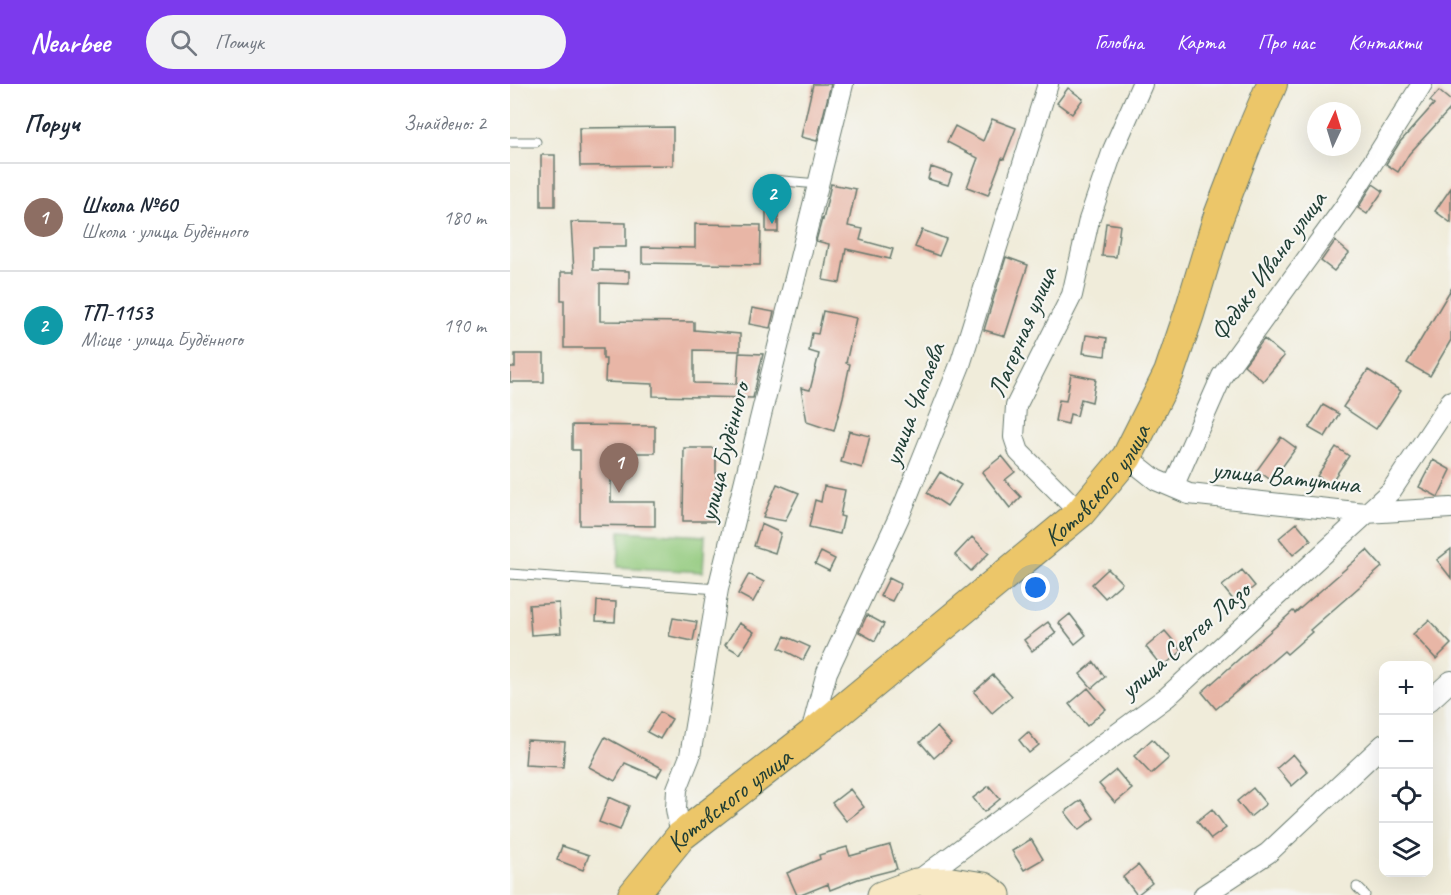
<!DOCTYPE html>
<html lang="uk">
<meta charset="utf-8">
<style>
:root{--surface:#fff;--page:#f2f2f3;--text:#1f2937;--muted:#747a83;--line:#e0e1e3;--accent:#7c3aed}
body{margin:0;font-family:Caveat,sans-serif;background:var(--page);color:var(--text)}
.controls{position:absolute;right:18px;bottom:18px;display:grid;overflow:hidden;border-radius:12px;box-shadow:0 6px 24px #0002}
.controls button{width:54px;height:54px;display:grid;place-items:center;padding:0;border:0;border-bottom:2px solid var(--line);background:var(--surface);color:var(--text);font:30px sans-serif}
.compass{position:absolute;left:797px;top:18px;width:54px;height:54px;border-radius:50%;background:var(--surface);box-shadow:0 6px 24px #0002;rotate:4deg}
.you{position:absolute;left:526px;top:504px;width:21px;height:21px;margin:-15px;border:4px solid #fff;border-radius:50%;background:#1a73e8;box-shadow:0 0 0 9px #1a73e833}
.badge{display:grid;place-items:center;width:39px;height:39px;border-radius:50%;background:var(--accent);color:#fff;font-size:20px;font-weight:700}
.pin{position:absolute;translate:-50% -50px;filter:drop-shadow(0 2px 3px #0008)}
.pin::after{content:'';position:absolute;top:32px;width:21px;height:18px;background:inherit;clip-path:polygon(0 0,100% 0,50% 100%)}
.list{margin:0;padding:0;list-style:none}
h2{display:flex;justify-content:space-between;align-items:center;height:78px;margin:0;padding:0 24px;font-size:26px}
h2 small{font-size:20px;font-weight:400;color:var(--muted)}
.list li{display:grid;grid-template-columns:39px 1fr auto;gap:18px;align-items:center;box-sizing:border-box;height:108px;padding:0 24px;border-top:2px solid var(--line)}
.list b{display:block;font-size:22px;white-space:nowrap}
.list p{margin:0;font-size:20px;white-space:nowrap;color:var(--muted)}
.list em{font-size:20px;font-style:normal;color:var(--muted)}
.icon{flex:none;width:33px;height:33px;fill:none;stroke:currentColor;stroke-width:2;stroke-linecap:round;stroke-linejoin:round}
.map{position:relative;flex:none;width:941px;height:811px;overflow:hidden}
header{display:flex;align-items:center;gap:36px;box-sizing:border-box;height:84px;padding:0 30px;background:var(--accent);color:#fff}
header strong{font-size:28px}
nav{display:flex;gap:33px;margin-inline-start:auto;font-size:21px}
.search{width:420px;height:54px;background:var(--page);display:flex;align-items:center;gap:15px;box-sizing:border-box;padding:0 21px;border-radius:33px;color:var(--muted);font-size:22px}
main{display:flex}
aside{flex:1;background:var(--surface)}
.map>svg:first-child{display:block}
.green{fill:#91c97b;stroke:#588358;stroke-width:1.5}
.building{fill:#e8b6a6}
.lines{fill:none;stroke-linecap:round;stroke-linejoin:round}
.lane-casing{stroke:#687a6e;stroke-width:11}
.street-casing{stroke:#687a6e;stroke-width:22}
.secondary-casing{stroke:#687a6e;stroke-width:29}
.primary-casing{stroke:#687a6e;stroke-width:32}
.lane{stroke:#fff;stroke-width:9}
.street{stroke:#fff;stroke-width:20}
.secondary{stroke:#f7e8c3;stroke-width:27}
.primary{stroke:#ecc669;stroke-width:30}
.labels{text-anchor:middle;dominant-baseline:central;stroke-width:4.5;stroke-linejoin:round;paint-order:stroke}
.street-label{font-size:26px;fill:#1f3d34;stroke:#f6f6f2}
</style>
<header>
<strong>Nearbee</strong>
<div class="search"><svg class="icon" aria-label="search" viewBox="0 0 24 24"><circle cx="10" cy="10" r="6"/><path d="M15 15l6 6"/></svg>Пошук</div>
<nav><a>Головна</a><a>Карта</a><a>Про нас</a><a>Контакти</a></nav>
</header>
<main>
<aside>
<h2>Поруч<small>Знайдено: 2</small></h2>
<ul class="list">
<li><span class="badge" style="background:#8d6e63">1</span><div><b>Школа №60</b><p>Школа · улица Будённого</p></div><em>180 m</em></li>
<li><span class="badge" style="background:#0f9aa8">2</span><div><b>ТП-1153</b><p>Місце · улица Будённого</p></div><em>190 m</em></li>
</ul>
</aside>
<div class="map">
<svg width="941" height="811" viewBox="0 0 941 811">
<rect width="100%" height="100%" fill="#f6f6f2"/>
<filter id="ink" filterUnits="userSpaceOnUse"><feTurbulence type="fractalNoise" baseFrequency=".0167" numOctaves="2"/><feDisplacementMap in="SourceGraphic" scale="12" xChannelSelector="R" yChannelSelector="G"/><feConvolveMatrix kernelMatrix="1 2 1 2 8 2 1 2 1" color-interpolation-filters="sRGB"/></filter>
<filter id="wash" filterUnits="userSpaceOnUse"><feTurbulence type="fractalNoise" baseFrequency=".008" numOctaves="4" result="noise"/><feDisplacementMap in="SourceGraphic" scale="24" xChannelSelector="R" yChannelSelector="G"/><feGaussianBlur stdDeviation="1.35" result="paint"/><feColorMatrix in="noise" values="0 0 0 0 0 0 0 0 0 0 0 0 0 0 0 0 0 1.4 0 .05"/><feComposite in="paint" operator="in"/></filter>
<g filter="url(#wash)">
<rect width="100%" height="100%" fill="#f0ecda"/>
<path class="green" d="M110,447L195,452L193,488L108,483Z"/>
<g id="blocks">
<path class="building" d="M303,0H321L307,57L291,53Z
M558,4L573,15L562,30L547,19Z
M929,7L941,17V24L899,70L888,88L876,80L890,58L924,20L920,17Z
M482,35L506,44L494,75L492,74L478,111L457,103L468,74L437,58L445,42L473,57Z
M163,43V81L70,82L69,44Z
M31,71H45V122H31Z
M421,83L442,90L438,101L418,95Z
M321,100L346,105L338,142L353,145L350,156L383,165L380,175L336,165L330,199L313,196L319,160L306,157L312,135L313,136Z
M863,100L873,107L857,130L848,124Z
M941,104V139L925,127Z
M256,110H268V148H256Z
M61,138L116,139V163H83V186L119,187V200L90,199V237L184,238V246L230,250V267L184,266V299L227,300L229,269L253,270L243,314L143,312V300L95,298L96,275H93V264H54V216H51V188H64Z
M596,139L610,141L606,173L592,172Z
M185,140L251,141L250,181L132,179V163L185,164Z
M412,146L436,155L429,172L405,163Z
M825,157L839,169L824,187L811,177Z
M496,173L518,181L495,252L474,246Z
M941,205V256L920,292L897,279Z
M242,224L264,228L260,244L239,240Z
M313,227L346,234L336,279L340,280L333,313L324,347L297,338L291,304L300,306L309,270L299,267L302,249L308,250Z
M576,251L597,254L595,272L573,269Z
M754,255L774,272L753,297L734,281Z
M5,270H34V298H0V283H5Z
M858,286L891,307L866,345L833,323Z
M561,290L586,295L582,318L571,315L567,332L560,330L558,340L545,337L549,316L556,317Z
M813,321L829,330L815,353L799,344Z
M62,341L145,342V369H101V418H145V442L70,441V366H62Z
M339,347L360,352L352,384L331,378Z
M771,353L786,364L762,397L747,386Z
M826,363L839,372L820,400L807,392Z
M174,364H206V437H173Z
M492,372L505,388L495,396L511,413L500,424L472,388Z
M923,376L941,386L928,413L909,403Z
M430,388L451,401L437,422L417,409Z
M267,400L289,409L275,437L253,433Z
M314,402L335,406L330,432L334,433L330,450L299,443L305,416L311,418Z
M787,439L801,456L783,471L769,454Z
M251,440L271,449L265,469L244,462Z
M462,453L479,469L461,487L445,471Z
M941,465V494L927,476Z
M857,466L872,483L800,546L802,548L777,570L774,567L706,625L692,608L783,527L785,529Z
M311,468L325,475L319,487L305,480Z
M598,485L612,499L595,514L582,500Z
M732,486L745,502L725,518L712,502Z
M239,490L254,498L243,518L228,510Z
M379,494L391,500L382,517L370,512Z
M87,517L106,518L105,538L86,537Z
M49,519L51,549L21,551L19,521Z
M560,530L576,551L565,560L549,539Z
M357,531L374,540L365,557L349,548Z
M163,534L187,538L183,557L159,552Z
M919,536L941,560L926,575L903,550Z
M538,538L546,549L522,567L514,556Z
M229,539L244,548L230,570L215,561Z
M655,547L672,567L652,583L636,563Z
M275,552L300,563L293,576L269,564Z
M584,578L595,593L582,604L570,590Z
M483,591L502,612L482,629L464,608Z
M578,604L596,625L577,642L559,620Z
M150,628L162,635L150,655L137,648Z
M427,643L441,659L424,674L410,658Z
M518,648L529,661L519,669L509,656Z
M95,653L152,684L147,693L115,679L105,697L79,683Z
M642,655L659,674L641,690L624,672Z
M17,656L55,658L53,683L15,681Z
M783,670L798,688L782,702L767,684Z
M606,686L622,705L605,719L589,700Z
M479,702L490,715L474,728L463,714Z
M743,704L756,720L740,733L727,717Z
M340,705L354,723L336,737L322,719Z
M99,713L119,722L110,746L89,738Z
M571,716L584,734L569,746L555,728Z
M702,725L716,744L701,755L687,737Z
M521,755L533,775L514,786L502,767Z
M380,761L387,785L348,795L320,806L318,800L291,811H287L277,789L310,775L309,771L337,763L340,772Z
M52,762L79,771L73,786L47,776Z
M628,781L642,799L627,811L613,793Z"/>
</g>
</g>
<g filter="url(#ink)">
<use href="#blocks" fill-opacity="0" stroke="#687a6e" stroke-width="1.5"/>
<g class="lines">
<defs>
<path id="lane" d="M0,58H26
M262,96L308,100
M0,490L208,505
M847,803L855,811"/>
<path id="street" d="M617,373L646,396L679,410L855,429L941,424
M663,403L712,292L836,121L912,0
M570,429L509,368L504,353L506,322L562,211L579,136L603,66L632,0
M918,618L941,597
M300,652L317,588L389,433L450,281L538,0
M171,752L166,725L167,705L180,672L208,505L333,0
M406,798L657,613L881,407L941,317
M694,811L758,769L874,660"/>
<path id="secondary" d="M371,811L406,798L442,797L474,802L487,811"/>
<g id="primary">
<path id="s1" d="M123,811L171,752L300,652L570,429L617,373L659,289L679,230L708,134L736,61L762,0"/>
</g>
</defs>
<use href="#lane" class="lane-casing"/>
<use href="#street" class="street-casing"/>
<use href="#secondary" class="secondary-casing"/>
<use href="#primary" class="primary-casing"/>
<use href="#lane" class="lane"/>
<use href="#street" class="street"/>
<use href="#secondary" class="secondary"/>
<use href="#primary" class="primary"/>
</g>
</g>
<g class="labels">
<g class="street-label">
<text transform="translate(758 182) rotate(-54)">Федько Ивана улица</text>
<text transform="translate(512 248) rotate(-67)">Лагерная улица</text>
<text transform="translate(404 320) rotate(-69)">улица Чапаева</text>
<text transform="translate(214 368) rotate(-76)">улица Будённого</text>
<text transform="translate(776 393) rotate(6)">улица Ватутина</text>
<text stroke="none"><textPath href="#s1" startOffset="622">Котовского улица</textPath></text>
<text transform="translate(675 556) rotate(-41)">улица Сергея Лазо</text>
<text stroke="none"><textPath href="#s1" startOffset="136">Котовского улица</textPath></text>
</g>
</g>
</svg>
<div class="controls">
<button>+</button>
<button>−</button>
<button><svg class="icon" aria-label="locate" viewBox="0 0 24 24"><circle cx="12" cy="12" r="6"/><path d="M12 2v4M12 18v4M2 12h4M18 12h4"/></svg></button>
<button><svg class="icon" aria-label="layers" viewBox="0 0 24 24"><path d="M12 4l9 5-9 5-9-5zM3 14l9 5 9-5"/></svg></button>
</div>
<svg class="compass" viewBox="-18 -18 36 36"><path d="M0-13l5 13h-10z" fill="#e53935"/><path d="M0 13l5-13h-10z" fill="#747a83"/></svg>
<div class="you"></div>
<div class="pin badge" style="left:109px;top:409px;background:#8d6e63">1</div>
<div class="pin badge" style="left:262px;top:140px;background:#0f9aa8">2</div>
</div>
</main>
